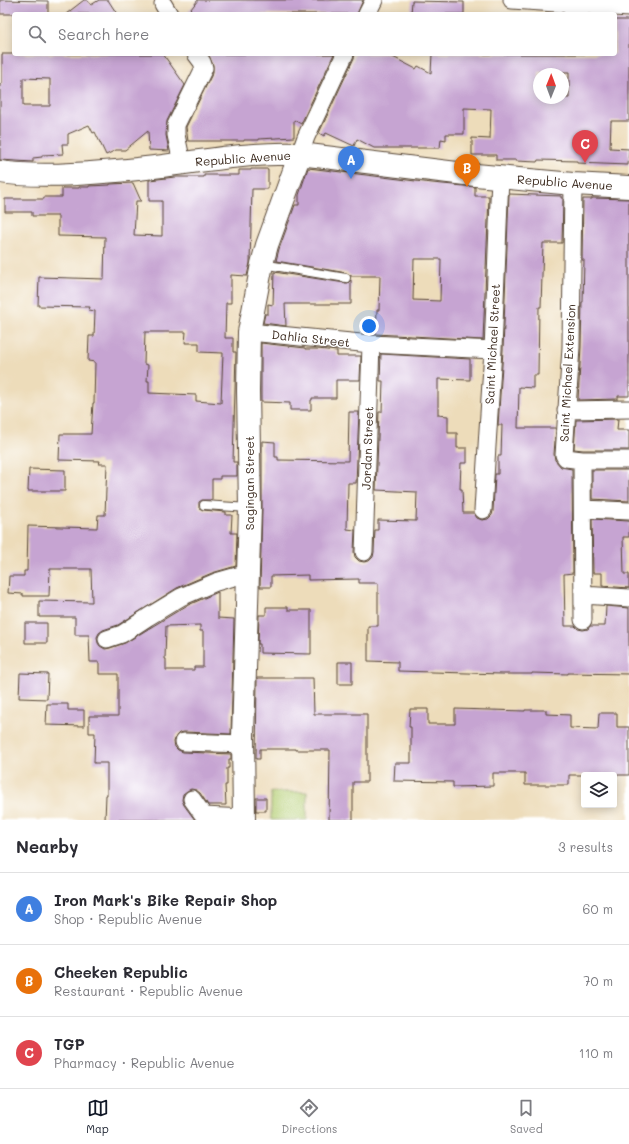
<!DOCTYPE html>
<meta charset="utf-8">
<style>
:root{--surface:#fff;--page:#f7f7f7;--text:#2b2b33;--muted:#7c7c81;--line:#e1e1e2;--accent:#111827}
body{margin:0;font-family:Mali,sans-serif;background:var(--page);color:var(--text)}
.controls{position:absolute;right:12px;bottom:12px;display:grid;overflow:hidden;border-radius:4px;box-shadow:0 2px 10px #0003}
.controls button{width:36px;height:36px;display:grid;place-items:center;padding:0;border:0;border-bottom:1px solid var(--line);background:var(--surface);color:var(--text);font:20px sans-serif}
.compass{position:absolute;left:533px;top:68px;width:36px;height:36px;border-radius:50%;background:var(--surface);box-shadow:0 2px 10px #0003;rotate:1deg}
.you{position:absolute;left:369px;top:326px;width:14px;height:14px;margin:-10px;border:3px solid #fff;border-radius:50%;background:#1a73e8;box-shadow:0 0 0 6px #1a73e833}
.badge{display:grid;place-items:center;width:26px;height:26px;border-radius:50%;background:var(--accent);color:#fff;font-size:13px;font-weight:700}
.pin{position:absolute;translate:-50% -33px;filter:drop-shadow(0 1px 2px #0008)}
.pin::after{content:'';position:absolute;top:21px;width:14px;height:12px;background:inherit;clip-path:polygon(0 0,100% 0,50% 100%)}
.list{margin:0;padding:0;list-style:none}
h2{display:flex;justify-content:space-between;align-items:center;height:52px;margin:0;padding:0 16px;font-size:17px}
h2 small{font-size:13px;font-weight:400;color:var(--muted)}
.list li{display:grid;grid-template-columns:26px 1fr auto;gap:12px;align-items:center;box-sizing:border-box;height:72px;padding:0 16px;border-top:1px solid var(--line)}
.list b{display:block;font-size:15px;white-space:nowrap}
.list p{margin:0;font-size:13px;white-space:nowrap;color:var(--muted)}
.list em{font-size:13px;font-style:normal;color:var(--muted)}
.icon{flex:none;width:22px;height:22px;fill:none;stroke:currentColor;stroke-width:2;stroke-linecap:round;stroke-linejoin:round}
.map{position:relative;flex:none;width:629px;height:820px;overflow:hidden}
.search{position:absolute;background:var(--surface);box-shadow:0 2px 10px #0003;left:12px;right:12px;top:12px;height:44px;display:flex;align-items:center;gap:10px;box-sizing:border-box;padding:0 14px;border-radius:4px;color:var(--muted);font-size:15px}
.sheet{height:268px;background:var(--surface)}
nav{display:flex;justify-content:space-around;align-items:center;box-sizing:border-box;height:56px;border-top:1px solid var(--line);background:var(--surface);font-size:11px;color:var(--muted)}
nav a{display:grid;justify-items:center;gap:2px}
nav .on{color:var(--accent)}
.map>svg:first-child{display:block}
.green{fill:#b5cf75;stroke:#787c4a}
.building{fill:#c6a4d2;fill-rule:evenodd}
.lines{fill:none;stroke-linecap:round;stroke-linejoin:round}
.lane-casing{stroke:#564535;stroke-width:10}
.street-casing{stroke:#564535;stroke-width:19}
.secondary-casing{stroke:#564535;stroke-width:24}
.lane{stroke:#fff;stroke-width:8}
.street{stroke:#fff;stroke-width:17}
.secondary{stroke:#fff;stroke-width:22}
.labels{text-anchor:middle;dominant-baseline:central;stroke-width:3;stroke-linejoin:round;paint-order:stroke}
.street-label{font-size:12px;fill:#3b2a1e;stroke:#fff}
</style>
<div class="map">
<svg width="629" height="820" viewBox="0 0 629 820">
<rect width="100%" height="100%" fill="#fff"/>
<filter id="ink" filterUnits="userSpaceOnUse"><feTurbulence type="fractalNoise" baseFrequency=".025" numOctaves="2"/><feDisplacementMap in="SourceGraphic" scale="8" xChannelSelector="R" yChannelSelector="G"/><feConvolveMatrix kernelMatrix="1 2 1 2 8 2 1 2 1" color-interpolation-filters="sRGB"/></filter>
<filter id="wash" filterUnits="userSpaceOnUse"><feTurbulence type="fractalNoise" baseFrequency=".012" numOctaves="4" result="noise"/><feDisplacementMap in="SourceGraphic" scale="16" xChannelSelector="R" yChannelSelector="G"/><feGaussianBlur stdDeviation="0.9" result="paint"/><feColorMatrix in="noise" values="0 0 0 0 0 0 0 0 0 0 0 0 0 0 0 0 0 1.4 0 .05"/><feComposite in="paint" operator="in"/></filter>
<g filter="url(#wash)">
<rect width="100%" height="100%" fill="#eddcba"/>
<path class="green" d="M271,792H307V820H271Z"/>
<g id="blocks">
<path class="building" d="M0,0L48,1V14H0Z
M84,0H87L91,5L99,0H108L117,14H66Z
M198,0H363L357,14H187Z
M412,1L464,2V14H411Z
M615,20H629V121H611L610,148L629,149L628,165L577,163V161L538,160L537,162L516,161V160H496V155H472V138L490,139L491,109L464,108V134H446V140L441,139L440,148H374L357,139L354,146L326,133L324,136L319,133L354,58L355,54H391V56L416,69L418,66L431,73L432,54H615ZM539,72H569V98H539Z
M2,54H163L185,85L167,121L166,135L169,151L149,150L148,131L125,150H116L106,155L95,132L93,133L89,125L68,134V144H62L63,154L42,155V157L33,158V162L0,160V84H2ZM23,78L50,79V106H23Z
M208,54H334L301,124L294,120V137L259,139V140H244V141H188L186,127L213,72V65Z
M308,168L432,183L475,187V196H489L483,340L376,334L377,310H379L380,276H351L347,273L276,261L279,249L295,205H299V195ZM414,259H441L440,301L413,300Z
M251,169H268V189H252L250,263L247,276L231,275V303H226L225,338H233V352H236L233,462H237V476H220V479H212V500H202L199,502V508L203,510L226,512V515H232L231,533H237L236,566L212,573L177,588L118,625L103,630L99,633L97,637L98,643L100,646L105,649L110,648L125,643L186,606L218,592V618L234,619L231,734L184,732L179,733L176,736L174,742L175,747L178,750L183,752L231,754V759H229V768H227V785H225L226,805H208L200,793L196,790L191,789L187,791L183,794L182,800L184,805L195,820H105L106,795H107V763H94L95,733H89V716H118V674H99V662H90L89,635H75V617H39V601L92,602L91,569H50L49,596H23V594L8,593L9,576H24V571H27L28,526L97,528L98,515H105L107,464H99L100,461L59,460L60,434H91L93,403H94L95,362L88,361L89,336H94L95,311L89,310L90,307L38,306L39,277L104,279L105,237L58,236V216H32V212H5V199H44V197H62V188H79V187H89V186L110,185V184L133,183L141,201H136L134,235L162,236V201H149V180L175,177H204V175H239V170H251ZM145,332H186L185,343H199V352L223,353L221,403L196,401V395L149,393V381H147L148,365L144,364ZM200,625V631H203V667H194V670H166V659H165L166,626Z
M509,194L561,196V198H563L562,243H543L541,307H539L538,375H533V388L519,387L518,428H556L554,454L555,460L561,467L572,469L573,573L564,574L565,626H575L578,629L583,630L588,629L590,626H605L606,606L629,608V674L568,673V674L532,673V674H502L398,671V662L368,661V626H378V583H359V579L308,580V575L271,576V587H260L262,508V441L275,442V457H278V460L348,461L349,412H359L356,483H348L347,529L355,530L354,552L355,557L359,561L364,562L369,561L373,557L374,552L375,530H378V520L416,521L417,492L376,490L379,412H382L383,381H380L381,354L470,359V380L438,379V415L448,416V433H457V448H467V463H461L460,489H462L463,513H474L477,518L482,520L488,519L492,515L493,511L495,474H498V456H501L502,425H498L503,350Z
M592,198L629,199V396H618V399L578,400L581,347L582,302H583L584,260H582L583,199H592Z
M274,272L345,283H348L351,280V304H285L286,326L263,323L265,314H268V304L273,305Z
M261,343L305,348V349H317L337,351V356H361L360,380H336V398H312V400H311V410H290V403L261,402Z
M618,419L617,430H629V450H583L574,449L576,420Z
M29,469L65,470V491H28Z
M592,470H629V501L592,499Z
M592,519L629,521V537H623L624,574H629V588L602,586V573H593Z
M266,607H288V610H311V654L260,653V644H258L259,615H266Z
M25,623H47V643H25Z
M338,662H352V684H338Z
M20,673L48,674L47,699L19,698Z
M257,678H313L314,714H367V782H353V820H329L330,750H296V749H260V759H256Z
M47,704H68V710H84V726L46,725Z
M410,709H428V724H455V709L525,711V710H546V714L570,715V728L598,729L599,713H617V727H629V775H569V785H525V773H493V786L453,787V782L394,781L395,763H411V727H409Z
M256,798H266V811H256Z"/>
</g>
</g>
<g filter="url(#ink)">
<use href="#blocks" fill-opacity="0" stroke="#564535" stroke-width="1"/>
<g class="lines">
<defs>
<path id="lane" d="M262,264L346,278
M204,505L249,508"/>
<path id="street" d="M512,0L629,8
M163,4L169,14
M367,14L374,0
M300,154L306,137L345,54
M182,163L176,135V125L204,68L202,62L196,54
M573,184L571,347L564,455L566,458L582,460H629
M249,332L371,344L493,350
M566,410L629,409
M582,460L583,620
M583,509L629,511
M483,510L493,350L500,177
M364,552L371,344
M583,595L629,598
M107,639L122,634L148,617L181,597L216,582L248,573
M184,742L243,744
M192,799L204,816L244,818"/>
<path id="secondary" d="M0,172C34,177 69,175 103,172C117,171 131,170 146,168C197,162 248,152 300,154L465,174L573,184L629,187
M244,820L243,735L250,508L248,391L249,332L262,264L267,245L300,154"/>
</defs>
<use href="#lane" class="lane-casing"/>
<use href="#street" class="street-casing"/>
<use href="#secondary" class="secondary-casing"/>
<use href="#lane" class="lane"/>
<use href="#street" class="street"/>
<use href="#secondary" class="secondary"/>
</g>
</g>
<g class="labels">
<g class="street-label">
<text transform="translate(243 158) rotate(-4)">Republic Avenue</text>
<text transform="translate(565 182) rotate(4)">Republic Avenue</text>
<text transform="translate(311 338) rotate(6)">Dahlia Street</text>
<text transform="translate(492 344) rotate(-87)">Saint Michael Street</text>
<text transform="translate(567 373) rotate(-87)">Saint Michael Extension</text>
<text transform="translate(367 448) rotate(-88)">Jordan Street</text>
<text transform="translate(249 483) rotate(-90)">Sagingan Street</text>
</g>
</g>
</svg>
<div class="controls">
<button><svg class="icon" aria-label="layers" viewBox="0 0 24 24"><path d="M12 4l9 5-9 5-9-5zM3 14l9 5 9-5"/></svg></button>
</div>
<svg class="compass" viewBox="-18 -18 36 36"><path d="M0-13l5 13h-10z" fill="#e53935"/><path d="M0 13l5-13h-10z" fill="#7c7c81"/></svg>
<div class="you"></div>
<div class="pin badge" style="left:351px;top:179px;background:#3f7fe0">A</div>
<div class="pin badge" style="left:467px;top:187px;background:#e8710a">B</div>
<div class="pin badge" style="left:585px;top:163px;background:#e0444e">C</div>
<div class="search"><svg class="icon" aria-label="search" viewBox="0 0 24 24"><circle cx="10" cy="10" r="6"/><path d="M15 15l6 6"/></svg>Search here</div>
</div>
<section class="sheet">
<h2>Nearby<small>3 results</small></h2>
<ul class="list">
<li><span class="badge" style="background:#3f7fe0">A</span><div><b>Iron Mark's Bike Repair Shop</b><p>Shop · Republic Avenue</p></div><em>60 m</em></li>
<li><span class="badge" style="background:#e8710a">B</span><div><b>Cheeken Republic</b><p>Restaurant · Republic Avenue</p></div><em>70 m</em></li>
<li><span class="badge" style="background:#e0444e">C</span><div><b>TGP</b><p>Pharmacy · Republic Avenue</p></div><em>110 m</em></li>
</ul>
</section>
<nav>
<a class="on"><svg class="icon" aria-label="map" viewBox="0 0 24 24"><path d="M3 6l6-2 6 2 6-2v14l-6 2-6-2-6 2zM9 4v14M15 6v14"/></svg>Map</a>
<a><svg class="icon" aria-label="directions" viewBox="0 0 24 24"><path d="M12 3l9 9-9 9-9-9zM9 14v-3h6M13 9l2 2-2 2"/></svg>Directions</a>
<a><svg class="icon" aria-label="saved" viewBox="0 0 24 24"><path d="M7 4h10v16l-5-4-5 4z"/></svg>Saved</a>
</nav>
